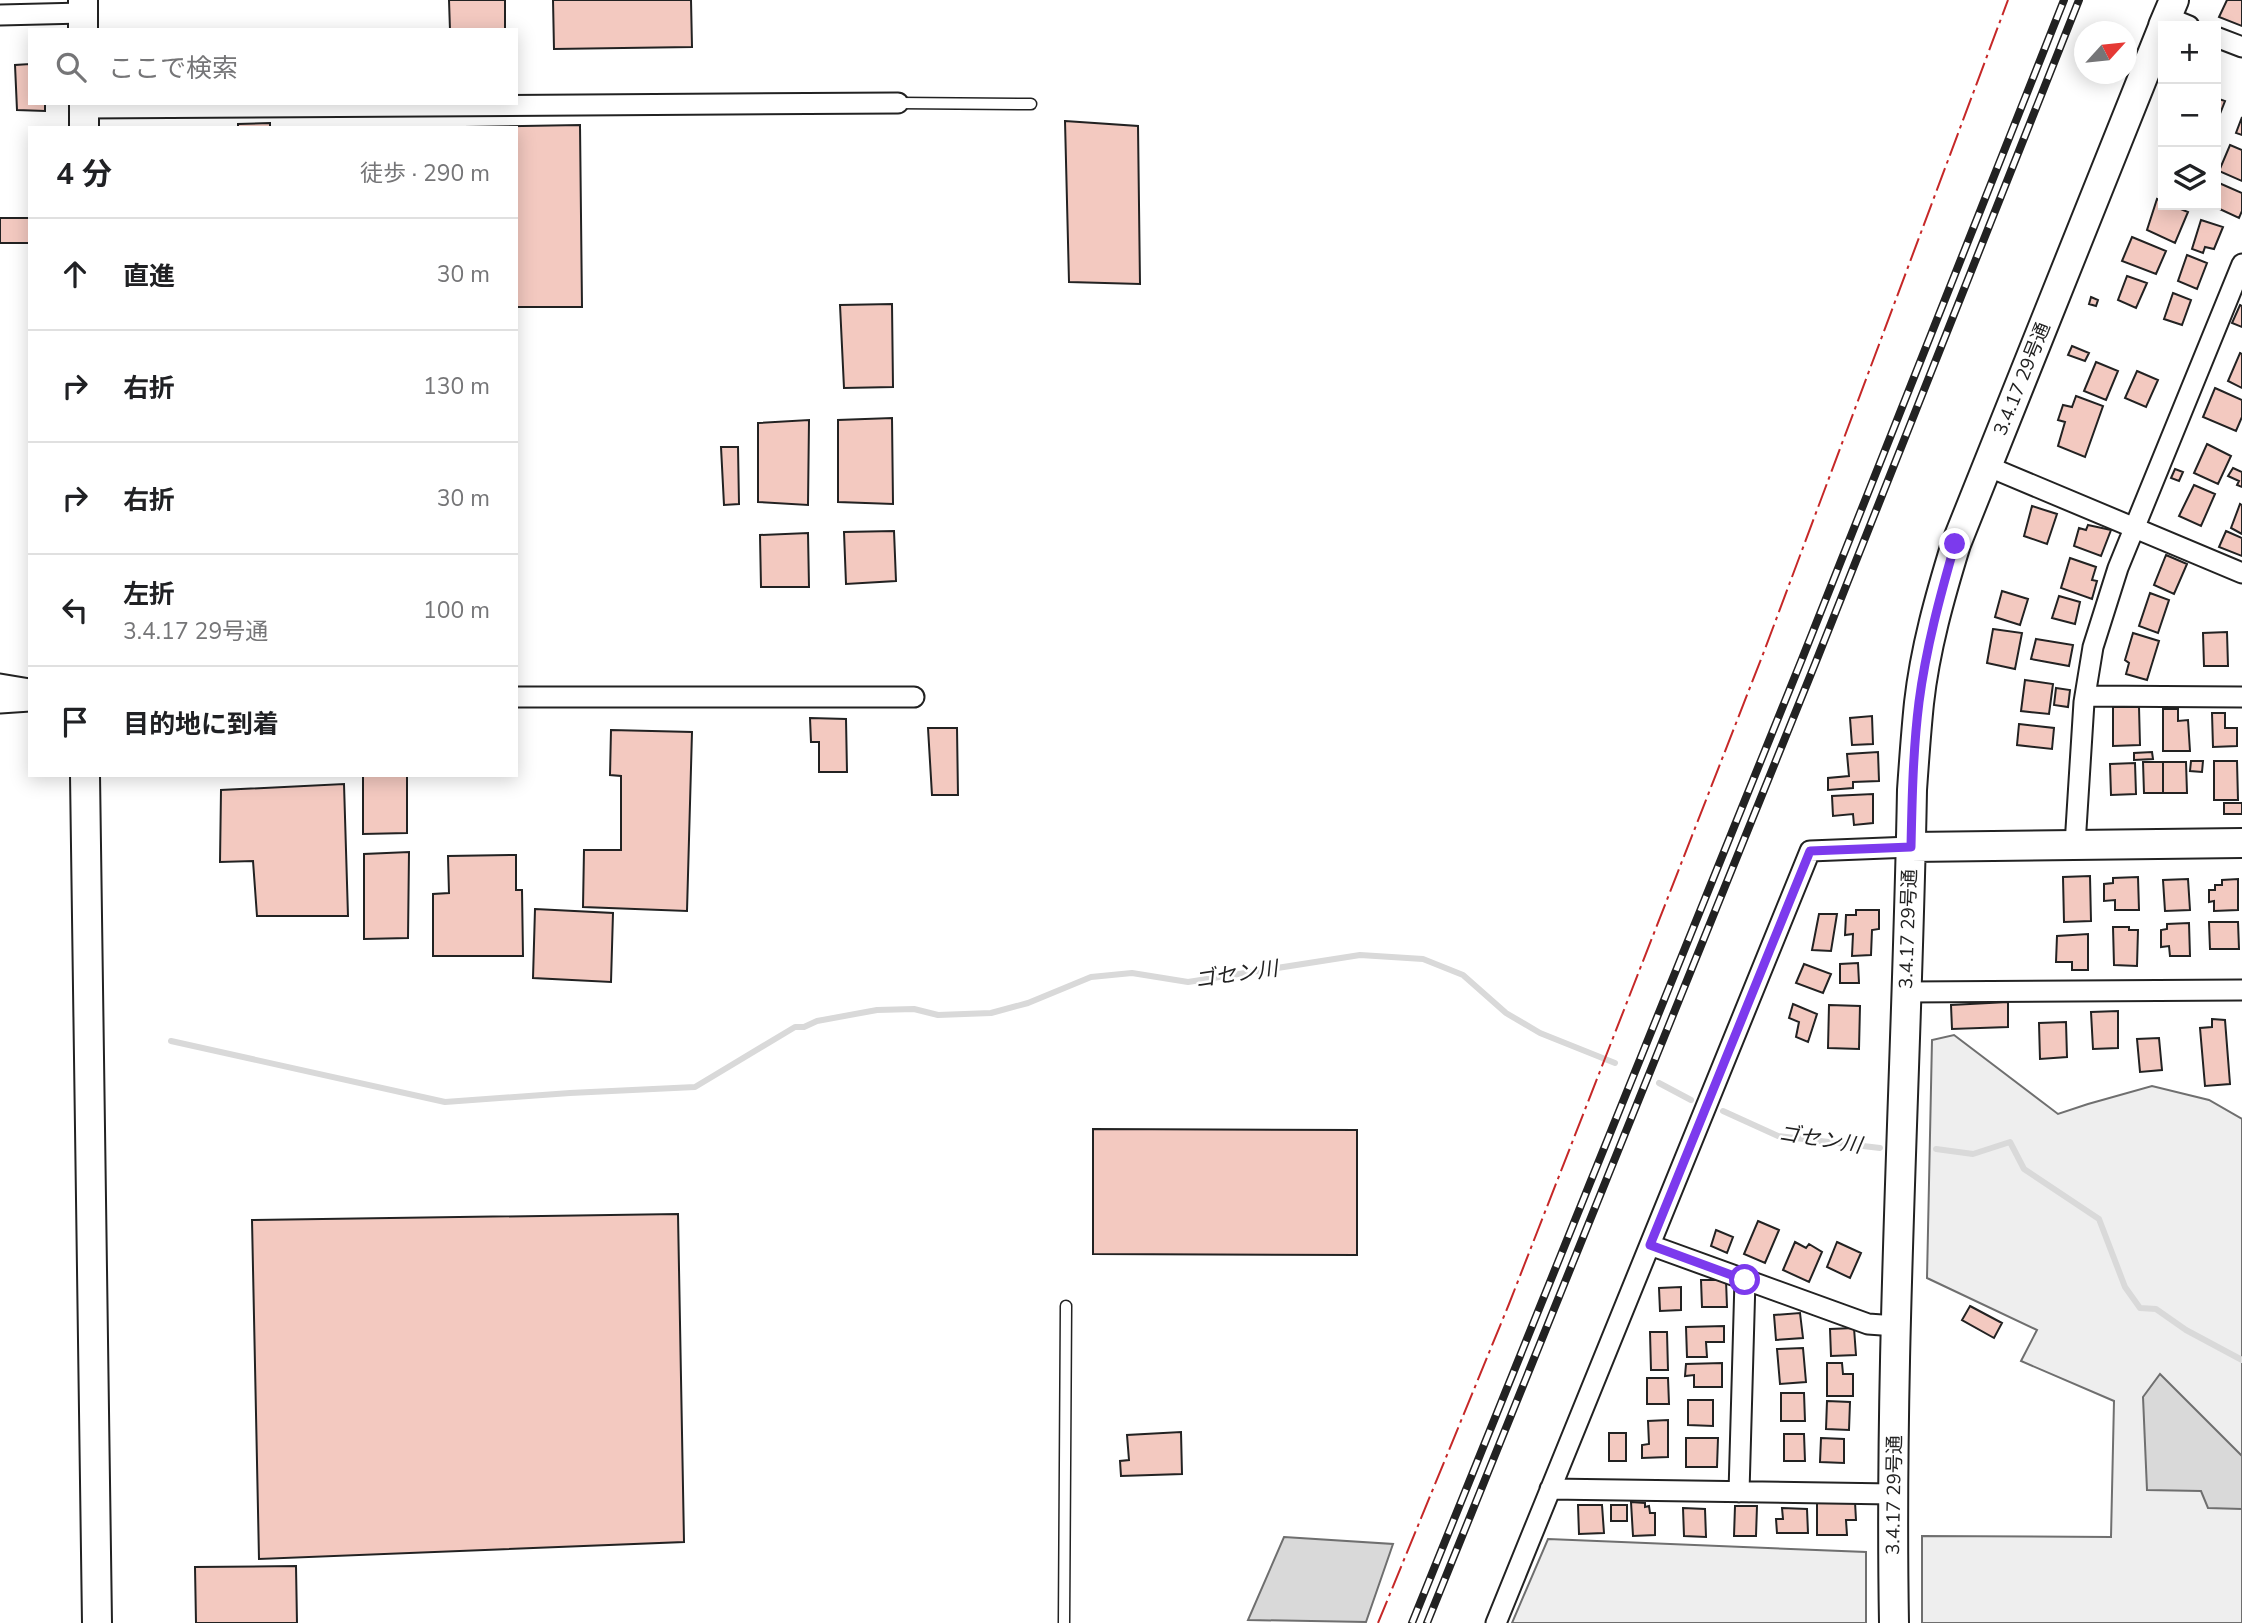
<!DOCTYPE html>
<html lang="ja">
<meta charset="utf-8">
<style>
:root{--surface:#fff;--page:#f6f6f6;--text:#202124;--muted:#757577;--line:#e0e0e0}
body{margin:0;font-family:"Nunito Sans","Noto Sans JP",sans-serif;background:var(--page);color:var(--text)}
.controls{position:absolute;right:21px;top:21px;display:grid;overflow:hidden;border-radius:0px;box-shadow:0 4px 18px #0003}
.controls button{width:63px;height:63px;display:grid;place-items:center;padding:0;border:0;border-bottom:2px solid var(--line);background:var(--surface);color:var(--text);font:35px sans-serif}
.compass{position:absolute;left:2074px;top:21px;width:63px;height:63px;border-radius:50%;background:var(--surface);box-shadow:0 4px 18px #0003;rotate:63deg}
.stop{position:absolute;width:21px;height:21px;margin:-16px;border:5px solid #7c3aed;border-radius:50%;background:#fff}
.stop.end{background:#7c3aed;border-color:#fff;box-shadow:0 2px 7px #0008}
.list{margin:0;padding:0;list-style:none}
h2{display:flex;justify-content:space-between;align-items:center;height:91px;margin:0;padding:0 28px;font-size:30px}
h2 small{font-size:23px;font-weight:400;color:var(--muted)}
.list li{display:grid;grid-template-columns:46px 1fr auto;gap:21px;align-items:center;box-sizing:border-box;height:112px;padding:0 28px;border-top:2px solid var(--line)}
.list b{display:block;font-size:26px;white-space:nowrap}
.list p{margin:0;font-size:23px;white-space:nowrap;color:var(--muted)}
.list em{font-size:23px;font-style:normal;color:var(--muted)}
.icon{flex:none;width:38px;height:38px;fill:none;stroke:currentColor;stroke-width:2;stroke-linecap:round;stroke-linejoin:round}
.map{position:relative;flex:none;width:2242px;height:1623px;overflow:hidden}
.search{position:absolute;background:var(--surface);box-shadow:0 4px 18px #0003;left:28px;top:28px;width:490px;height:77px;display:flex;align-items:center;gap:18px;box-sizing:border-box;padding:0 24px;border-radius:0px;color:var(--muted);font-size:26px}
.panel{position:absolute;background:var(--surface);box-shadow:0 4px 18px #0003;left:28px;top:126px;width:490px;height:651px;border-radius:0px}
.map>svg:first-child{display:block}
.green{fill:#eee;stroke:#6f6f6f;stroke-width:2}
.water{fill:#d9d9d9;stroke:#6f6f6f;stroke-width:2}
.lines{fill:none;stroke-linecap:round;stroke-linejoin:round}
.stream{stroke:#d9d9d9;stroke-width:6}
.building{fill:#f3c9c0;stroke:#222;stroke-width:2}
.lane-casing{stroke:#222;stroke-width:13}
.street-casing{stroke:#222;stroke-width:23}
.secondary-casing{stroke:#222;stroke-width:32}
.lane{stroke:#fff;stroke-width:10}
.street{stroke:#fff;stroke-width:19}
.secondary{stroke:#fff;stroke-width:28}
.rail-casing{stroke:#222;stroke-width:8}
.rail{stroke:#fff;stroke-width:5;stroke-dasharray:16;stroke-linecap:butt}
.power{stroke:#c62828;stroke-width:2;stroke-dasharray:24 5 3.5 5;stroke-linecap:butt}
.route{stroke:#7c3aed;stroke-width:9}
.labels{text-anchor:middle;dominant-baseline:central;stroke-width:5;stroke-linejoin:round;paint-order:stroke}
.street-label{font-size:19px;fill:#222;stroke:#fff}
.water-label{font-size:21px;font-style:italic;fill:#222;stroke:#fff}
</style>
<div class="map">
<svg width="2242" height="1623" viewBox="0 0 2242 1623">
<rect width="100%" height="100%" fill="#fff"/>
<path class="green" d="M1954,1035L2058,1114L2088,1104L2152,1086L2209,1100L2242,1119V1623H1922V1536L2111,1537L2114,1401L2021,1361L2037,1330L1927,1278L1932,1040Z
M1548,1539L1866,1552V1623H1512Z"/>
<path class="water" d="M2160,1374L2242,1456V1509L2208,1508L2201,1491L2147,1490L2143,1397Z
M1284,1537L1393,1544L1366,1622L1248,1620Z"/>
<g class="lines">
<path class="stream" d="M171,1041L445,1102L570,1093L695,1087L795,1027H804L817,1021L877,1010L914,1009L938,1015L991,1013L1028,1003L1091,977L1132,973L1188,982L1360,955L1423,959L1463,975L1506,1013L1540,1033L1615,1063
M1659,1083L1691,1100
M1723,1111L1778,1136L1880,1148
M1936,1149L1973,1154L2010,1142L2024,1169L2099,1219L2125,1287L2140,1308L2156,1309L2186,1330L2242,1360"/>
</g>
<path class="building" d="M449,0H505V30H450Z
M553,0H691L692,47L554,49Z
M2227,0H2242V26L2219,17Z
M30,64V103H45V111L17,110L15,65Z
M2216,98L2225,101L2216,124Z
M2242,117V135L2236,133Z
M1065,121L1138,126L1140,284L1069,282Z
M270,123V128H238V124Z
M580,125L582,307H516V128L464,127Z
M2230,145L2242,150V181L2219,171Z
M2219,183L2242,193V211L2239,218L2211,205H2216V192Z
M2157,199L2163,202V205H2171L2188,212L2175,243L2147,230Z
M0,218H30V243H0Z
M2201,220L2223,227L2214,249L2205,247L2203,253L2192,249Z
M2132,237L2166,251L2156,274L2122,261Z
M2187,255L2207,263L2197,289L2178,281Z
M2127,276L2147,283L2136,308L2118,300Z
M2173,293L2191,300L2182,325L2164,319Z
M2091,297L2098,300L2096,306L2089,304Z
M892,304L893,387L844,388L840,305Z
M2240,305L2242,306V327L2232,323Z
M2072,346L2089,353L2085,361L2068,355Z
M2240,353L2242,354V388L2228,381Z
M2096,362L2118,371L2106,400L2084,391Z
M2137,371L2158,380L2146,407L2125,398Z
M2215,388L2242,400V417L2236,431L2203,417Z
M2076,396L2103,406L2085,457L2058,446L2065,422L2058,420L2063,405L2072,407Z
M892,418L893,504L838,502V420Z
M809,420L808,505L758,502V423Z
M2207,444L2231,456L2218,484L2194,473Z
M721,447H738L739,504L724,505Z
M2233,468L2242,472V487L2237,485L2239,481L2228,476Z
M2175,469L2183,472L2179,481L2171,478Z
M2194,485L2215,494L2201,526L2179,516Z
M2240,504L2242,505V534L2231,528Z
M2032,506L2057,514L2047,544L2024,536Z
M2088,525L2111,530L2101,556L2074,546L2079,528L2086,530Z
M894,531L896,581L846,584L844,532Z
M2226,531L2242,538V556L2219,547Z
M808,533L809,587H761L760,535Z
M2166,555L2187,564L2174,594L2154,585Z
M2070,558L2096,567L2092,580L2097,581L2092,599L2061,588Z
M2002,591L2028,599L2020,625L1995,617Z
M2150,593L2169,600L2158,633L2139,626Z
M2059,596L2080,602L2075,624L2052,618Z
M1993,629L2022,633L2015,669L1987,663Z
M2227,632L2228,666H2204L2203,633Z
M2133,633L2159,641L2147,680L2126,674L2129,663L2125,660Z
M2036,639L2073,645L2069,666L2031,659Z
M2025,680L2053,684L2049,714L2021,711Z
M2056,688L2070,690L2068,707L2054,705Z
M2113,707H2139L2140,745L2113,746Z
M2163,709H2178V721L2188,720L2190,751H2163Z
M2212,713H2225V728H2237V746L2213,747Z
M1872,716L1873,744L1852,745L1850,718Z
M810,718L846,719L847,772H819V742H811Z
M2019,724L2054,728L2052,749L2017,745Z
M928,728H957L958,795H932Z
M611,730L692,732L687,911L583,907L584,850H621V776L610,775Z
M1878,752L1879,781L1853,782V788L1828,790V778L1849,776L1847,754Z
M2152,752L2153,759L2134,760V753Z
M2191,761H2203L2202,772L2190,771Z
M2214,761H2237L2238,800H2214Z
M2143,762H2163V793H2144Z
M2163,762H2186L2187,793H2163Z
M2135,763L2136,794L2111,795L2110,764Z
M363,775H407V833L363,834Z
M344,784L348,916H257L253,861L220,862L221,790Z
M1873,794V823L1854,825L1853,814L1833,816L1832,796Z
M2224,803H2242V814H2224Z
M409,852L408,938L364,939V854Z
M516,855V890H522L523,956H433V894L449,893L448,856Z
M2090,876L2091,921L2064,922L2063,877Z
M2138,877L2139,910H2115V900L2104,901V884L2113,883V878Z
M2188,879L2190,910L2165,911L2163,880Z
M2238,879V910L2214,911V901L2209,902V890H2215V885H2222V880Z
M535,909L613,913L611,982L533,978Z
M1856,910H1879V929L1872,930L1871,955L1852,956L1853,934L1845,935L1846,915H1856Z
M1819,914H1837L1831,951L1812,950Z
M2209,922H2238L2239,949H2210Z
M2189,923L2190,956H2170L2169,946L2161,947V930L2167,929V924Z
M2113,927H2129V930H2138L2137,966L2114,965Z
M2088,934V970H2072V962H2056L2057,936Z
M1858,963L1859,983H1840V964Z
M1804,964L1831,974L1823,993L1796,983Z
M2008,1002V1027L1952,1029L1951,1005Z
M1793,1004L1817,1014L1808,1042L1796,1037L1799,1022L1789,1018Z
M1829,1005L1860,1006L1859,1049L1828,1048Z
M2118,1011V1048L2093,1049L2091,1012Z
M2212,1019L2225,1020L2230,1084L2205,1086L2200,1028L2212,1027Z
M2066,1022L2067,1057L2040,1059L2039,1023Z
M2159,1038L2162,1070L2140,1072L2137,1039Z
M1093,1129L1357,1130V1255L1093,1254Z
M678,1214L684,1542L259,1559L252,1220Z
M1758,1221L1779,1230L1765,1263L1744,1254Z
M1716,1230L1733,1237L1727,1253L1711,1246Z
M1795,1242L1806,1248L1809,1244L1822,1252L1809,1282L1783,1270Z
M1837,1242L1861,1253L1850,1278L1827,1267Z
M1701,1280H1726L1727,1307H1702Z
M1681,1287V1310L1660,1311L1659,1288Z
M1970,1306L2002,1323L1994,1338L1962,1320Z
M1800,1313L1803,1338L1776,1340L1774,1315Z
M1724,1326V1342H1706L1707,1357H1687L1686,1327Z
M1854,1328L1856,1355L1831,1356L1830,1329Z
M1650,1332H1667L1668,1370H1651Z
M1803,1348L1806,1382L1780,1384L1777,1349Z
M1722,1363V1387H1694V1375L1685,1376L1686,1364Z
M1827,1363H1842L1843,1374H1853V1396H1827Z
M1647,1378H1668L1669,1404H1647Z
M1781,1393H1804L1805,1421H1781Z
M1688,1400H1713V1426L1688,1425Z
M1827,1401L1850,1402L1849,1430L1826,1429Z
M1668,1420V1457L1642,1458V1445L1649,1444L1648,1421Z
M1181,1432L1182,1474L1121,1476L1120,1461L1129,1460L1127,1435Z
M1609,1433H1626V1461H1609Z
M1784,1434H1804L1805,1461H1784Z
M1686,1438H1718L1717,1467H1686Z
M1821,1438L1844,1439V1463L1820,1462Z
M1817,1501L1855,1502L1856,1520H1846L1847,1535H1817Z
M1631,1502L1645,1503V1507L1649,1506L1650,1513H1655V1535L1633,1536Z
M1578,1505H1602L1604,1533L1579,1534Z
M1611,1505H1627V1521H1611Z
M1735,1506H1757L1756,1536H1734Z
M1683,1508L1705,1509L1706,1537L1684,1536Z
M1782,1508L1807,1509L1808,1533H1777L1776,1519H1783Z
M296,1566L297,1623H196L195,1567Z"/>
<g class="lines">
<defs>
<path id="lane" d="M898,103L1031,104
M1064,1623L1066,1306"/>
<path id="street" d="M0,15L83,13
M2167,17L2189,26
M2216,37L2242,47
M84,108L898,103
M1987,466L2242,573
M0,684L30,689
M2085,696L2242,697
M516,697H914
M0,703L30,701
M2075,845L2084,702L2093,647L2118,568L2242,264
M1906,992L2242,990
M1650,1245L1868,1324L1896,1326
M1550,1489L1893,1494
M1739,1492L1745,1280
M1496,1623L1810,851L1911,847"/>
<path id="secondary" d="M83,0V30
M2163,26L2174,0
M84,103V128
M85,775L97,1623
M1911,847L2242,843
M1894,1623C1889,1345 1907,1068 1912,790C1914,761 1916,732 1919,703C1925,649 1940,596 1956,544L2163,27"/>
</defs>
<use href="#lane" class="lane-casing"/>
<use href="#street" class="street-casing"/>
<use href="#secondary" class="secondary-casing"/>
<use href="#lane" class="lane"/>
<use href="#street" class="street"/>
<use href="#secondary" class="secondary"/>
<defs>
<path id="rail" d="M1412,1623L1802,659L2064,0
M1427,1623L1815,664L2079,0"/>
</defs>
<use href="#rail" class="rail-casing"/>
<use href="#rail" class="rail"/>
<path class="power" d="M1378,1623L1509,1304L1765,649L2008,0"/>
</g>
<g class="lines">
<path class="route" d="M1745,1280L1650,1245L1810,851L1911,847C1912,799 1913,750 1919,702C1926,648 1940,596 1955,544"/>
</g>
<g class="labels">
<g class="street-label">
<text transform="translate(2022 379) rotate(-68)">3.4.17 29号通</text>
<text transform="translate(1908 929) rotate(-88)">3.4.17 29号通</text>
<text transform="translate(1894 1495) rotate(-89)">3.4.17 29号通</text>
</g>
<g class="water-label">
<text transform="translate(1236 974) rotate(-8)">ゴセン川</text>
<text transform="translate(1820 1139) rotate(9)">ゴセン川</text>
</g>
</g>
</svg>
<div class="controls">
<button>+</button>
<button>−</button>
<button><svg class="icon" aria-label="layers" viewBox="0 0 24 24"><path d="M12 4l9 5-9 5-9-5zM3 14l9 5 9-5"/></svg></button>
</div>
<svg class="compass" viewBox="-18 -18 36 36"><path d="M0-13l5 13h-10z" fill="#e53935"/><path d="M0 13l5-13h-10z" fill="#757577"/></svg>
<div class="stop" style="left:1745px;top:1280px"></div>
<div class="stop end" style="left:1955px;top:544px"></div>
<div class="search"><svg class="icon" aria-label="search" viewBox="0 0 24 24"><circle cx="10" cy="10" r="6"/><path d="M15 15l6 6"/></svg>ここで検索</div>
<section class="panel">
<h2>4 分<small>徒歩 · 290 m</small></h2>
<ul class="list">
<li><svg class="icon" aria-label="ahead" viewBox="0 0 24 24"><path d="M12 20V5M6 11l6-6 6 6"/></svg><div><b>直進</b></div><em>30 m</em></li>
<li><svg class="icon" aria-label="right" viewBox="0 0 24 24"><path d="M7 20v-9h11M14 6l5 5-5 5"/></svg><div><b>右折</b></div><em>130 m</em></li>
<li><svg class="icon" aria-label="right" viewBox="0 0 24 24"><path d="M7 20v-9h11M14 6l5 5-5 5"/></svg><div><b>右折</b></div><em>30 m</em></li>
<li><svg class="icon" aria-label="left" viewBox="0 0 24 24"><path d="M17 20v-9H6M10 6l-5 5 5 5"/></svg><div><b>左折</b><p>3.4.17 29号通</p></div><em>100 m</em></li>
<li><svg class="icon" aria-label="arrive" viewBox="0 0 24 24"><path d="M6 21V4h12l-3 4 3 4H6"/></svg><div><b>目的地に到着</b></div></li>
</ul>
</section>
</div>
